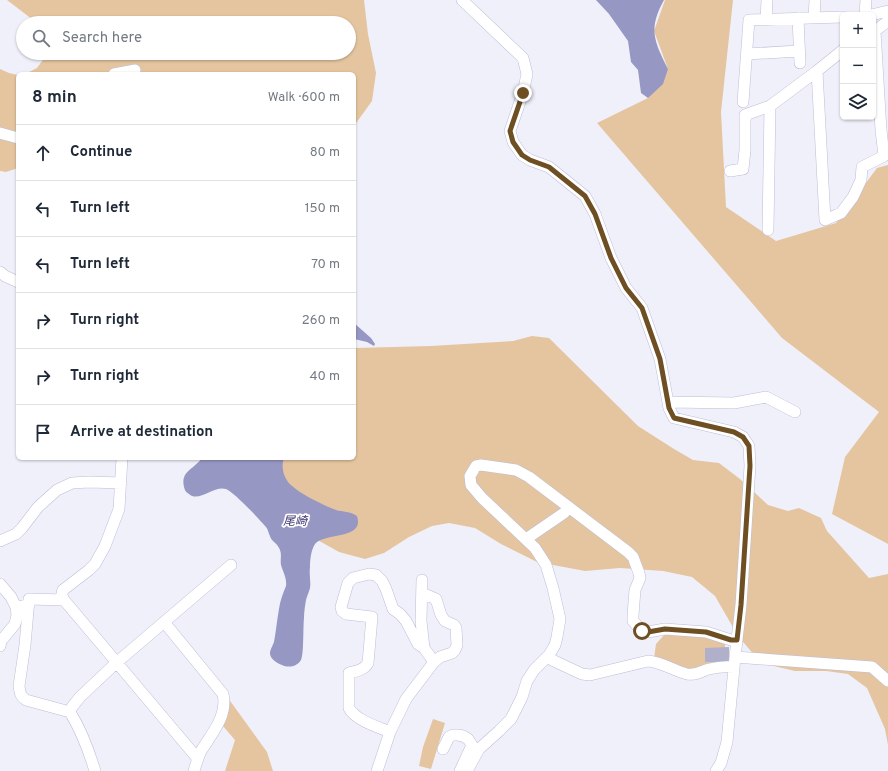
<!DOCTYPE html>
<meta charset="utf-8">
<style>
:root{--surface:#fff;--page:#f6f6f7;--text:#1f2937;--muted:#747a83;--line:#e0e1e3}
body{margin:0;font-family:Overpass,"Noto Sans JP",sans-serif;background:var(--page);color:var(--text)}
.controls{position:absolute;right:12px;top:12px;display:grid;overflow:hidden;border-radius:6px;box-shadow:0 1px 3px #0004}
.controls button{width:36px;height:36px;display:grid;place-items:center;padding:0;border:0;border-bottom:1px solid var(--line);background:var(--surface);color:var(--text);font:20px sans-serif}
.stop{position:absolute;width:12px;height:12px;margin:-9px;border:3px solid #6e4f24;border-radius:50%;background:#fff}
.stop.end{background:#6e4f24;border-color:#fff;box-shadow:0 1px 4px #0008}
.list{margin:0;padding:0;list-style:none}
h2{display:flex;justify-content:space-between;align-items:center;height:52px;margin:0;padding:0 16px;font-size:17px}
h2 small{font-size:13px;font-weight:400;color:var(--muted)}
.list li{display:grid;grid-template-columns:26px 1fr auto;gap:12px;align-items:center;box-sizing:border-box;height:56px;padding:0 16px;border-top:1px solid var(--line)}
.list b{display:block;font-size:15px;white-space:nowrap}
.list em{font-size:13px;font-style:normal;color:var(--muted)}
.icon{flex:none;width:22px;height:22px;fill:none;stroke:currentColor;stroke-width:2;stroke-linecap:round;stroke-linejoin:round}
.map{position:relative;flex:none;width:888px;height:771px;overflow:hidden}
.search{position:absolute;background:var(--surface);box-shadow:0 1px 3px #0004;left:16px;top:16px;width:340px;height:44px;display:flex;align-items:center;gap:10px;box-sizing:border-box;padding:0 14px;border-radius:22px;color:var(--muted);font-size:15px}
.panel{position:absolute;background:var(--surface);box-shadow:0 1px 3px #0004;left:16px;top:72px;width:340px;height:388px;border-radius:6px}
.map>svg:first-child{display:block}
.green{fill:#e4c59f}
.water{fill:#9797c4}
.building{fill:#b0b0ca}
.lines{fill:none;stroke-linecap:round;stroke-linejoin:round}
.minor-casing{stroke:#bcbdd7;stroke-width:12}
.minor{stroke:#fff;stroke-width:11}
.route{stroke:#6e4f24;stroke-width:5}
.labels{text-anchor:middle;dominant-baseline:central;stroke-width:3.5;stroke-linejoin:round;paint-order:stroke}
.water-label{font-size:12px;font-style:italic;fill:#3c3770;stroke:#fff}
</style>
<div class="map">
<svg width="888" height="771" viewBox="0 0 888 771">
<rect width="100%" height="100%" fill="#f0f0fb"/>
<path class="green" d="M7,0H364L368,34L376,73L372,101L354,126V74H25L37,68L48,53H349V23H37Z
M665,0H733L721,112L726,207L776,241L836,223L877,168L888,165V544L832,514L845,457L879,412L782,338L597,123L648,98L668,69L654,31Z
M0,69L9,73L18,75V168L6,172L0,171Z
M532,336L549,338L638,426L674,449L693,460L719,463L740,479L768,505L788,511L799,508L821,518L827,531L869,578L888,574V745L885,729L867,688L848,674L826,671H795L761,663L738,636L715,596L692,577L663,571L620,568L585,571L537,562L501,544L475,528L449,523L432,526L409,537L384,553L365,559L339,552L307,534L250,458H354V348L431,346L513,341Z
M678,633L712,639L725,644V663L689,671L654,658L656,644L665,634Z
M228,698L267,752L273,771H225L235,740L222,725Z
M433,719L445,723L431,769L419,766L423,747Z"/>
<path class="water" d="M596,0H664C648,29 654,41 668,69L663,84L648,98L641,93L638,70L631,62L628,41L609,14Z
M354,323L371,338L375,344L374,346L367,342L354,339Z
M202,458H284C281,466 283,475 288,482C296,492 323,505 336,510C343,512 350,511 357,516C365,540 324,532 315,544C311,550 310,560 310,567C309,575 311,581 310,588C309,592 307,596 306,600C305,606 304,612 304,618C303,627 304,654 301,660C297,667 288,668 282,665C277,663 270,659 270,653C270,650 273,645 274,642C276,631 277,620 279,609C280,601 283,593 286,586C287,578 283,572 281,565C280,560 282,555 280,550C278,545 276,544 273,541C269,537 269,531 266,527C260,520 234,492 226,489C214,485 199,503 189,494C186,492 185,491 184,487C183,483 183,479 185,475C189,469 197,465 202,458Z"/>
<path class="building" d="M729,647V662H705V648Z"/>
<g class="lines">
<defs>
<path id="minor" d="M462,0L523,58L527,74L523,93L510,131L513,142L522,155L530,160L549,167L585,196L595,214L611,258L626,288L642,308L660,359L669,408L674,418L734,432L743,437L749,446L750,466L741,605L735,657L727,742L721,763L716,771
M865,15L866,0
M871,15L888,11
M798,18L800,63
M814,18L815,0
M766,20L767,0
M843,50L817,71L825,220L841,213L853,197L861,180L862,167L884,156L881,130L875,31L888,21
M747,54L799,51
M114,74L135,70
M743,102L749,20L843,17
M0,133L18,138
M730,171L743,169L745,150V115L770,106L817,71
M768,230L770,106
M0,272L5,276L18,282
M668,402L734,403L766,397L795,412
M122,458L119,509L105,546L95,564L89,570L63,590C61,594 62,596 64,600L198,759
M526,539L564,513L569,507
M0,541L16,534L22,528L38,507L57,490L72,483L89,482L121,483
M422,580L421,621L424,648
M0,584L11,597L16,607
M64,600L29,599L25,645L19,686C20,693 20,696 26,700L70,712C81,730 89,751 95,771
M164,622L223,694C228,716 212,733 201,751C198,757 196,764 194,771
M0,646L1,641L15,624L17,615L16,607L29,605
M549,655L552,660L582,674L590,675L648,661C662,662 674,671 687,674C695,676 701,671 709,669C717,667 725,666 734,667
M735,657L872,667L888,681
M70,712L72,707L80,697L116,663L231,565
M390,732C378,727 355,720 349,708V673C357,671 364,670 368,663L372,617L346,614L342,611L341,607L348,583L353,578L369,574L376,575L382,581L386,589L393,609L400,614L406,621L418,644L424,648L434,662
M443,749L449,737L453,735H458L463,736L468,739L472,745L460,771
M377,771L390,732L406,699L434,662L440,657L452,653L455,650L457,645L456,628L454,625L445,621L441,615L436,599L422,593
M467,771L479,749L499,731L511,719L522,697L527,681L534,670L549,655L555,645L557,637L560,619L553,588L546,565L535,548L482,498L471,485L470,476L476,466L481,465L516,470L529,477L628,552L633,557L639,573L640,578L635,590L633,615V621L642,631L648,632L665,629L706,632L731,640H737"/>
</defs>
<use href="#minor" class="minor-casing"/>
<use href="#minor" class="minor"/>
</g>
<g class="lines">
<path class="route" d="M523,93L510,131L513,142L522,155L530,160L549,167L585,196L595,214L611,258L626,288L642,308L660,359L669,408L674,418L734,432L743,437L749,446L750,466L741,605L737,640H731L706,632L665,629L648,632L642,631"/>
</g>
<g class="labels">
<g class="water-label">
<text x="295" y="522">尾崎</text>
</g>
</g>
</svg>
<div class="controls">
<button>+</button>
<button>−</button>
<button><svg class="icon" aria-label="layers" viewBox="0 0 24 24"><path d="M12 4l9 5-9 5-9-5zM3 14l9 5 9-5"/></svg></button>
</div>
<div class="stop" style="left:642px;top:631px"></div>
<div class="stop end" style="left:523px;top:93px"></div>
<div class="search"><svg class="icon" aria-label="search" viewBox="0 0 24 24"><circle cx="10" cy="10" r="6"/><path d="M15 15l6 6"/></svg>Search here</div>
<section class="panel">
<h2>8 min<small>Walk · 600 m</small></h2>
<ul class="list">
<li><svg class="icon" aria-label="ahead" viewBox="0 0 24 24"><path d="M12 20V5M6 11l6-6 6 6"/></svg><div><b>Continue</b></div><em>80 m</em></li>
<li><svg class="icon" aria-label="left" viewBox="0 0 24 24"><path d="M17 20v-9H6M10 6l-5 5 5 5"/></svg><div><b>Turn left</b></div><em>150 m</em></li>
<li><svg class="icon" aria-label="left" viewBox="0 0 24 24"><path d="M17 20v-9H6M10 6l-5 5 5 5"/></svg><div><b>Turn left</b></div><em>70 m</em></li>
<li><svg class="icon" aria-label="right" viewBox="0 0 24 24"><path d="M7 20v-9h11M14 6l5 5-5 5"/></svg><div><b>Turn right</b></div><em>260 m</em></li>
<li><svg class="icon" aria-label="right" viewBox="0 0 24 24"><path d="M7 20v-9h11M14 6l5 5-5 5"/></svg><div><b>Turn right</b></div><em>40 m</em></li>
<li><svg class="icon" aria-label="arrive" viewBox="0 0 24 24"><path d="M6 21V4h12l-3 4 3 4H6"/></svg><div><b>Arrive at destination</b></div></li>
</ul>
</section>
</div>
